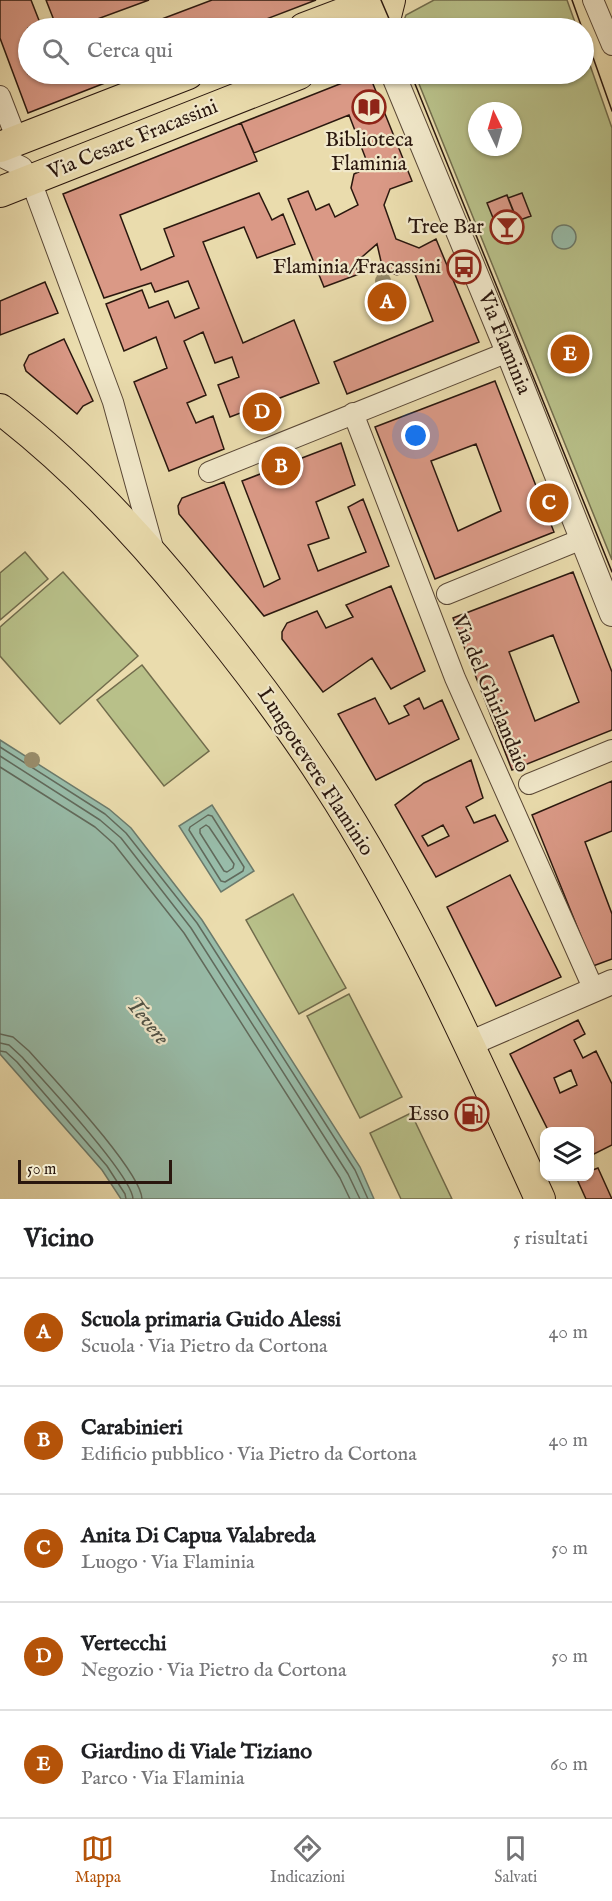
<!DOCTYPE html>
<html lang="it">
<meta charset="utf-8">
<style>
:root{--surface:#fff;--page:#f2f2f2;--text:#202124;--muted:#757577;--line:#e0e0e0;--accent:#b45309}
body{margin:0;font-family:"IM FELL English",serif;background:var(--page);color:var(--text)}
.controls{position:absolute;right:18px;bottom:18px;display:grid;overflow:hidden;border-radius:12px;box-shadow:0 2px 4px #0004}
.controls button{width:54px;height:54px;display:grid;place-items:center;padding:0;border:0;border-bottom:2px solid var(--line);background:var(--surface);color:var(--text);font:30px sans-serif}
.compass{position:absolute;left:468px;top:102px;width:54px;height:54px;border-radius:50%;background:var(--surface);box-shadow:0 2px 4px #0004;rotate:355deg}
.scale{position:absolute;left:18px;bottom:15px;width:154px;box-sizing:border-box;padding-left:6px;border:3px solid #2a170e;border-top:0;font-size:16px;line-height:21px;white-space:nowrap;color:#2a170e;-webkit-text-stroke:4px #f1e8ca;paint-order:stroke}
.you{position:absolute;left:416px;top:436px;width:21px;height:21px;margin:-15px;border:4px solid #fff;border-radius:50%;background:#1a73e8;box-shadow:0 0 0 9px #1a73e833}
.badge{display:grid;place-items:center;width:39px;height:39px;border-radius:50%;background:var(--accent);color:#fff;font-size:20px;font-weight:700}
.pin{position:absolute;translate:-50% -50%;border:3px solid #fff;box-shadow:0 2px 6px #0006}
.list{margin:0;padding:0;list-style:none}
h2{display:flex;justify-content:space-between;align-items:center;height:78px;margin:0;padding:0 24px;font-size:26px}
h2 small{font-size:20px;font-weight:400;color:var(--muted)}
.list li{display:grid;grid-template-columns:39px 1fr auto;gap:18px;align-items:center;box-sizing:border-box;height:108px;padding:0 24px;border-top:2px solid var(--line)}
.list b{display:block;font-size:22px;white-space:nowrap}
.list p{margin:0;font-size:20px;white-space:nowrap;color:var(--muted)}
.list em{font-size:20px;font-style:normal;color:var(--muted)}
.icon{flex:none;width:33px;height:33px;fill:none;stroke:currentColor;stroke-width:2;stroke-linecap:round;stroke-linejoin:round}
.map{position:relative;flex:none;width:612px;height:1199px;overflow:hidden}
.search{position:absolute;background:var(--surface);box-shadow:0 2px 4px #0004;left:18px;right:18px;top:18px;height:66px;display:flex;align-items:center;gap:15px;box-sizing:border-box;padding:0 21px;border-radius:33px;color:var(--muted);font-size:22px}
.sheet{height:618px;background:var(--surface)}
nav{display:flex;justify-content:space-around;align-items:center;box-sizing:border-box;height:84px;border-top:2px solid var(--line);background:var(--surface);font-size:16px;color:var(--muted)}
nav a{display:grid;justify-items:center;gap:3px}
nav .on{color:var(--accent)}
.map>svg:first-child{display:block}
.green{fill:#b8c089;stroke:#716c4c;stroke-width:1.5;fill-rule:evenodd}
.water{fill:#98bca9;stroke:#6c7a6b;stroke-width:1.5}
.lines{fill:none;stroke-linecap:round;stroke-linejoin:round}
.shore{stroke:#616a5c;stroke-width:1.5}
.building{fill:#da9986;stroke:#2a170e;stroke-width:1.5;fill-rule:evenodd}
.minor-casing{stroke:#5a4836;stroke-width:22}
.tertiary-casing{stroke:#5a4836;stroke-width:26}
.primary-casing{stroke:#2a170e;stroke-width:32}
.minor{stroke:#f1e8ca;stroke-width:20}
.tertiary{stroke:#f1e8ca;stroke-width:24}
.primary{stroke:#eadcad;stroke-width:30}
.tram{stroke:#2a170e;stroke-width:1.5}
.tree{fill:#988c6a}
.labels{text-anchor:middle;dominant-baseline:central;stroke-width:4.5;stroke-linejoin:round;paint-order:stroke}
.street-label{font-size:21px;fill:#2a170e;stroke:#f1e8ca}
.poi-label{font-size:21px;fill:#2a170e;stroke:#f1e8ca;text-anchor:end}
.water-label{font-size:22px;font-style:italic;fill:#505144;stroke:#f1e8ca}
</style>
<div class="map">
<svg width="612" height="1199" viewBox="0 0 612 1199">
<rect width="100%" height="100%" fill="#eadcad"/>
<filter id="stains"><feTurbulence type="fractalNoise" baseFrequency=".00333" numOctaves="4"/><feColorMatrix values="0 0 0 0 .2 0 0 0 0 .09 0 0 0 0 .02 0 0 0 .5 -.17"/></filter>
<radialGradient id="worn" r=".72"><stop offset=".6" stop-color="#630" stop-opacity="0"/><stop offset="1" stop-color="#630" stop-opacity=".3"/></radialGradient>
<path class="green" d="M434,0H567L577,28H401L406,15Z
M584,48L612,128V560L415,74H584ZM477,111H513V147H477Z
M25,552L48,579L0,620V573Z
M63,572L138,656L60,724L0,656V627Z
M142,665L209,751L164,786L97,700Z
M293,894L346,988L299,1014L246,920Z
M349,994L402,1097L360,1118L307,1016Z
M411,1113L452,1199H401L370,1133Z"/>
<path class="water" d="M552 237a12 12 0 1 1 24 0a12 12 0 1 1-24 0Z
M0,740L109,809L131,828L202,920L360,1167L374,1199H121L102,1170L0,1054Z
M212,805L254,871L221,892L179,826Z"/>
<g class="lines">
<path class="shore" d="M0,747L105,814L126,833L197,923L355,1170L368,1199
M0,756L100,820L121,838L191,928L348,1174L360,1199
M0,767L95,827L114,844L184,933L340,1178L350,1199
M208,815L212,816L244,867L243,871L225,882L221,881L189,830L190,827Z
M206,825L209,827L234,864L233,868L227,872L224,871L200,833V829Z
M0,1034L13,1037L29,1051C51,1076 141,1171 142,1199
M0,1043L9,1045L22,1057C43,1080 132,1175 133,1199
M0,1051L6,1052L17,1062L107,1166L125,1194L126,1199"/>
</g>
<path class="building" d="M0,0H31L42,28H28V74H128L28,113L0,38Z
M46,0H149L73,28H57Z
M212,0H316L243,28H138Z
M365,74H369L412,181L390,189L384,205L396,239L419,248L436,239L479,342L347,394L334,362L433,321L413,269L397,275L383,270L377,244L355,263L359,274L324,287L288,199L308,191L316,210L329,204L335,217L358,205L351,188L354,174L369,167L349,115L254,153L241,123Z
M241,123L257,161L120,215L141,270L174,256L164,229L259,193L272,220L283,214L295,244L257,258L244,227L203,242L243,343L294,320L319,383L230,417L218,385L239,377L232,357L215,363L203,332L184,341L206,395L187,403L196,423L213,416L224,449L169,471L134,382L167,368L156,337L124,351L106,304L142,290L149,308L168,301L175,318L199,308L188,281L155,292L151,283L104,298L63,194Z
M522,193L531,216L517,221L508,198Z
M507,195L522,232L502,240L487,203Z
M45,282L58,313L0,335V301Z
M64,339L93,401L83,406L77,414L26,371L24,365L29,355Z
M495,381L554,532L435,579L375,427ZM476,444L501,511L458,531L431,461Z
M341,443L355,485L316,502L329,538L308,545L318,571L366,552L348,507L363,499L389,566L264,616L179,514L178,506L182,498L224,482L264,587L280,579L242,481Z
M573,572L612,672V730L512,770L453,618ZM553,635L579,702L535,721L509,652Z
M391,586L425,671L391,689L372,658L323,692L282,639V632L287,623L317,611L326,628L353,617L346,605Z
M375,698L389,724L409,715L404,706L419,698L424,709L442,700L459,739L376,780L338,714Z
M471,760L483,798L466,807L474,823L495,815L508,841L436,877L395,805L424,783ZM443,825L449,836L428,846L422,836Z
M612,781V831L585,842L612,914V959L593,966L532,815Z
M510,875L561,977L496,1006L447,907Z
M578,1020L585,1034L574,1040L583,1058L596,1051L612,1084V1145L590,1156V1132H549L510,1054ZM571,1070L577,1085L560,1093L554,1078Z
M598,1168L612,1199H586L576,1177L590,1176V1171Z"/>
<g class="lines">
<defs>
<path id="minor" d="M593,0L612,45
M0,96L17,140
M0,156L22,167L31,181L113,402L154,551
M353,413L455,678L594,990
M209,472L508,352
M447,594L582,539
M529,784L612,750"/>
<path id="tertiary" d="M393,74L508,352L612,614
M469,1044L612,982"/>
<path id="primary" d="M304,28L378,0
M383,28L390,0
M0,147L188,74
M0,192L299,74
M0,409C72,464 135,531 192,601C239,658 285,718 325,780C411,912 475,1056 540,1199"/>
</defs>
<use href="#minor" class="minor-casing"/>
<use href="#tertiary" class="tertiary-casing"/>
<use href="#primary" class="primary-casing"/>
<use href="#minor" class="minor"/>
<use href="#tertiary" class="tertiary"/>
<use href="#primary" class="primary"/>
<path class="tram" d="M381,0L393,28
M572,0L582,28
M584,32L612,111
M411,74L612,572"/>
</g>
<g class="tree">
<circle cx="383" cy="281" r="8"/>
<circle cx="32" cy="760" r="8"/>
</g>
<defs>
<symbol id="library-ring" viewBox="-11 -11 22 22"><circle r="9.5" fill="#f1e8ca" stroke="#8f2418" stroke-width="1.5"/><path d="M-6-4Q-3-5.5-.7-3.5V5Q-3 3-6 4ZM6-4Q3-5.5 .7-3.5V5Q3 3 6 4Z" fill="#8f2418"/></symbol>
<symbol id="bar-ring" viewBox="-11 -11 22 22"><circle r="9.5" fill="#f1e8ca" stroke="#8f2418" stroke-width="1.5"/><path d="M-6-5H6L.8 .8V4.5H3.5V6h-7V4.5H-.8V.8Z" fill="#8f2418"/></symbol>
<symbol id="bus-ring" viewBox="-11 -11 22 22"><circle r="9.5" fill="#f1e8ca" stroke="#8f2418" stroke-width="1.5"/><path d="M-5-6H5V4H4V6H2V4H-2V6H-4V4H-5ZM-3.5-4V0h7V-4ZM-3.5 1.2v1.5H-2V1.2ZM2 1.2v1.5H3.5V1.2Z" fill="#8f2418"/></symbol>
<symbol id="fuel-ring" viewBox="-11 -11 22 22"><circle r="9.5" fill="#f1e8ca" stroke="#8f2418" stroke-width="1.5"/><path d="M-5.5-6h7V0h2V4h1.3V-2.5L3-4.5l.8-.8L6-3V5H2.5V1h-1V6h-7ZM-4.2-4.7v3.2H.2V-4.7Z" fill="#8f2418"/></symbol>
</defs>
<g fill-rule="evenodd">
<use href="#library-ring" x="350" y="88" width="38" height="38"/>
<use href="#bar-ring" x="488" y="208" width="38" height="38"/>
<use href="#bus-ring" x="445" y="248" width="38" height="38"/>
<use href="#fuel-ring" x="453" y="1095" width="38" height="38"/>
</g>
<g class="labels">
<g class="street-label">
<text transform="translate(133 140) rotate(-22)">Via Cesare Fracassini</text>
<text transform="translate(504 343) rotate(68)">Via Flaminia</text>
<text transform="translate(490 694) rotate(67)">Via del Ghirlandaio</text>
<text transform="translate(315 772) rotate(57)">Lungotevere Flaminio</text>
</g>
<g class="poi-label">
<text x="369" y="140" text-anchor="middle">Biblioteca<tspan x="369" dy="24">Flaminia</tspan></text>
<text x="484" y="227">Tree Bar</text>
<text x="441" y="267">Flaminia/Fracassini</text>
<text x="449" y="1114">Esso</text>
</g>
<g class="water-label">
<text transform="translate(147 1021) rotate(51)">Tevere</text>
</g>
</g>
<rect width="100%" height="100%" filter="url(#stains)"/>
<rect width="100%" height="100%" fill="url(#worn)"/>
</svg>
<div class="controls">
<button><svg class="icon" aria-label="layers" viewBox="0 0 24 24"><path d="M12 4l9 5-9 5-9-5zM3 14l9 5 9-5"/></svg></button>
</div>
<svg class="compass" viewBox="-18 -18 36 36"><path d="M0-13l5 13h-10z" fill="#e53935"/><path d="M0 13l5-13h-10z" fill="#757577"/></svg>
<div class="scale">50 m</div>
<div class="you"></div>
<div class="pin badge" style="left:387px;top:302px">A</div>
<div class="pin badge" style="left:281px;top:466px">B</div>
<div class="pin badge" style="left:549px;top:503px">C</div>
<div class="pin badge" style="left:262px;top:412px">D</div>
<div class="pin badge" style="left:570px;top:354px">E</div>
<div class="search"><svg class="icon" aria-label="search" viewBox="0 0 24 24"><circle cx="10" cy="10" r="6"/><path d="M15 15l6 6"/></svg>Cerca qui</div>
</div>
<section class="sheet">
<h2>Vicino<small>5 risultati</small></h2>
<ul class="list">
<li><span class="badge">A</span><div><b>Scuola primaria Guido Alessi</b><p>Scuola · Via Pietro da Cortona</p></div><em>40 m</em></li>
<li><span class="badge">B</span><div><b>Carabinieri</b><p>Edificio pubblico · Via Pietro da Cortona</p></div><em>40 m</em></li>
<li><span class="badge">C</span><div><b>Anita Di Capua Valabreda</b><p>Luogo · Via Flaminia</p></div><em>50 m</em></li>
<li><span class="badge">D</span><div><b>Vertecchi</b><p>Negozio · Via Pietro da Cortona</p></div><em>50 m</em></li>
<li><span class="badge">E</span><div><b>Giardino di Viale Tiziano</b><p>Parco · Via Flaminia</p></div><em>60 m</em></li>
</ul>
</section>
<nav>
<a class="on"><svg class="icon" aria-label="map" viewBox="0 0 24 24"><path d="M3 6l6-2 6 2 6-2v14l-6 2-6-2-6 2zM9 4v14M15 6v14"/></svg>Mappa</a>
<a><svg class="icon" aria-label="directions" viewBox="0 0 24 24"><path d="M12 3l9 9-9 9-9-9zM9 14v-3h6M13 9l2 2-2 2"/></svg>Indicazioni</a>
<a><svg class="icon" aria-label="saved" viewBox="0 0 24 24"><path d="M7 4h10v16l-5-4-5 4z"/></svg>Salvati</a>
</nav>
